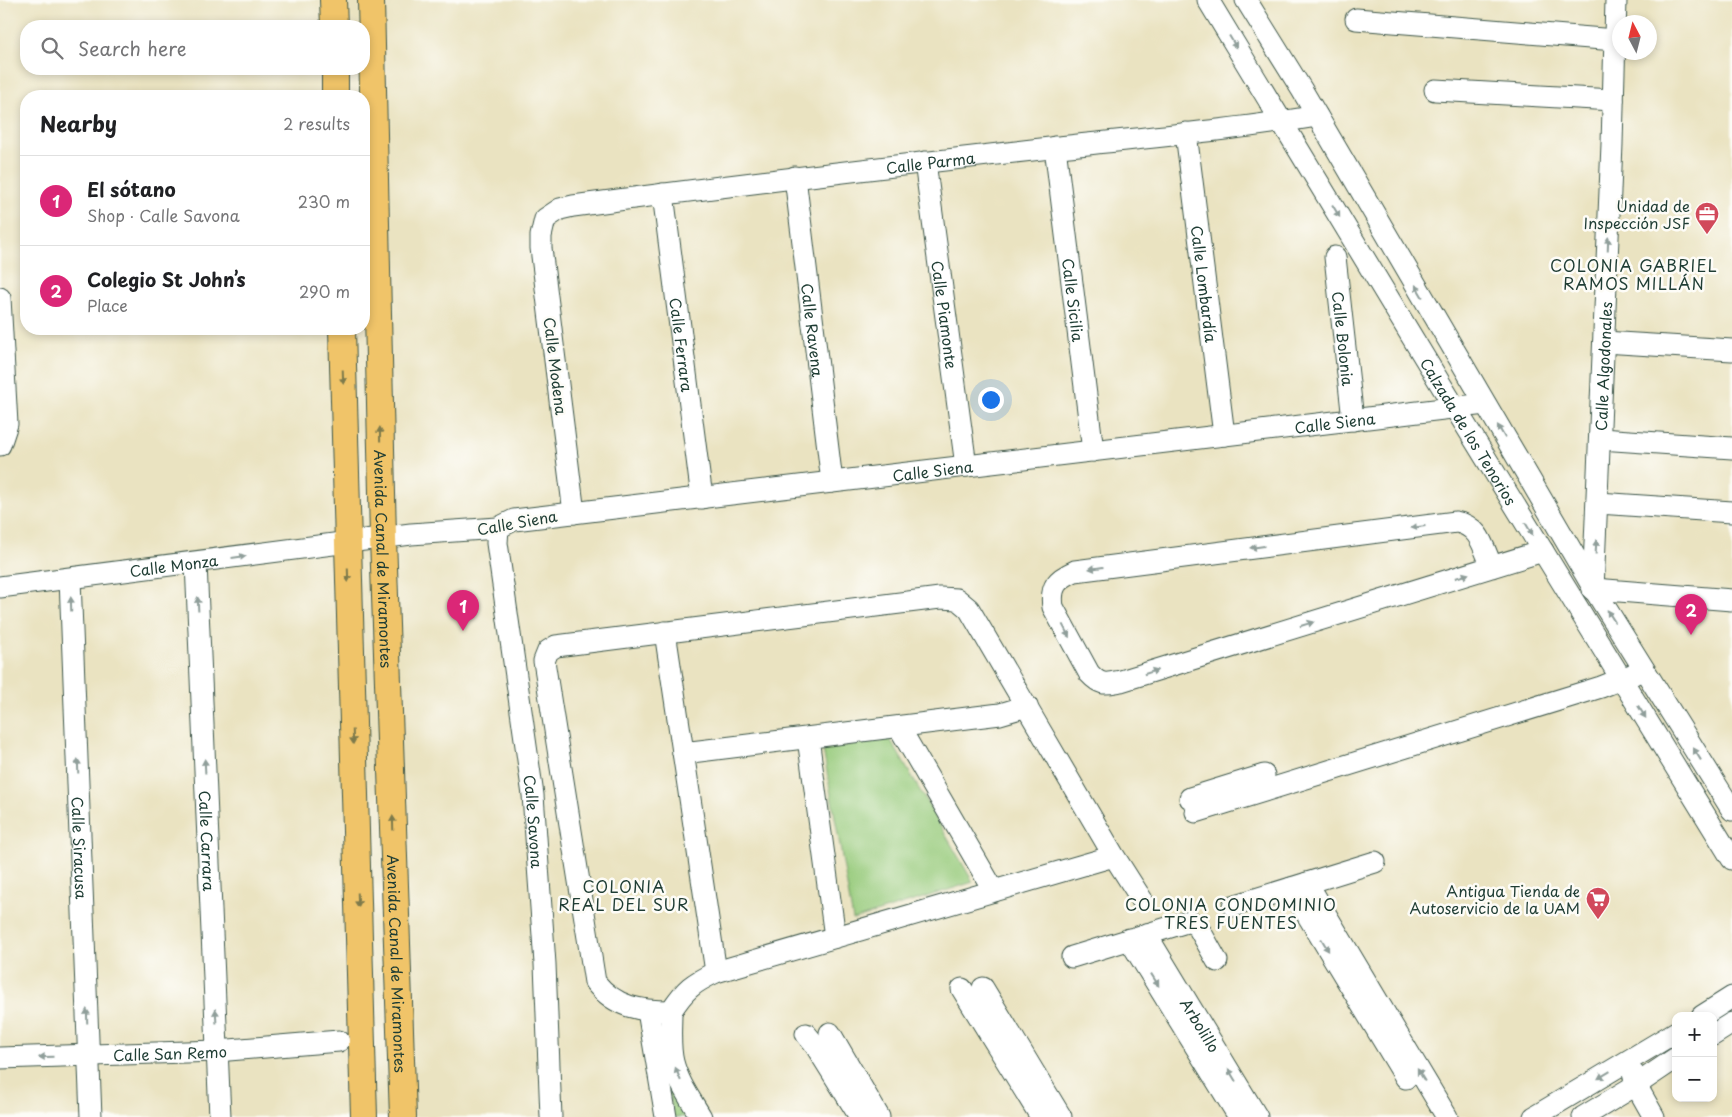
<!DOCTYPE html>
<meta charset="utf-8">
<style>
:root{--surface:#fff;--page:#f2f2f2;--text:#202124;--muted:#757577;--line:#e0e0e0;--accent:#db2777}
body{margin:0;font-family:"Playpen Sans",sans-serif;background:var(--page);color:var(--text)}
.controls{position:absolute;right:15px;bottom:15px;display:grid;overflow:hidden;border-radius:10px;box-shadow:0 2px 8px #0003}
.controls button{width:45px;height:45px;display:grid;place-items:center;padding:0;border:0;border-bottom:1px solid var(--line);background:var(--surface);color:var(--text);font:25px sans-serif}
.compass{position:absolute;left:1612px;top:15px;width:45px;height:45px;border-radius:50%;background:var(--surface);box-shadow:0 2px 8px #0003;rotate:353deg}
.you{position:absolute;left:990px;top:399px;width:18px;height:18px;margin:-12px;border:4px solid #fff;border-radius:50%;background:#1a73e8;box-shadow:0 0 0 8px #1a73e833}
.badge{display:grid;place-items:center;width:32px;height:32px;border-radius:50%;background:var(--accent);color:#fff;font-size:16px;font-weight:700}
.pin{position:absolute;translate:-50% -41px;filter:drop-shadow(0 1px 2px #0008)}
.pin::after{content:'';position:absolute;top:26px;width:18px;height:15px;background:inherit;clip-path:polygon(0 0,100% 0,50% 100%)}
.list{margin:0;padding:0;list-style:none}
h2{display:flex;justify-content:space-between;align-items:center;height:65px;margin:0;padding:0 20px;font-size:21px}
h2 small{font-size:16px;font-weight:400;color:var(--muted)}
.list li{display:grid;grid-template-columns:32px 1fr auto;gap:15px;align-items:center;box-sizing:border-box;height:90px;padding:0 20px;border-top:1px solid var(--line)}
.list b{display:block;font-size:19px;white-space:nowrap}
.list p{margin:0;font-size:16px;white-space:nowrap;color:var(--muted)}
.list em{font-size:16px;font-style:normal;color:var(--muted)}
.icon{flex:none;width:28px;height:28px;fill:none;stroke:currentColor;stroke-width:2;stroke-linecap:round;stroke-linejoin:round}
.map{position:relative;flex:none;width:1732px;height:1117px;overflow:hidden}
.search{position:absolute;background:var(--surface);box-shadow:0 2px 8px #0003;left:20px;top:20px;width:350px;height:55px;display:flex;align-items:center;gap:12px;box-sizing:border-box;padding:0 18px;border-radius:20px;color:var(--muted);font-size:19px}
.panel{position:absolute;background:var(--surface);box-shadow:0 2px 8px #0003;left:20px;top:90px;width:350px;height:245px;border-radius:20px}
.map>svg:first-child{display:block}
.green{fill:#97cb7c;stroke:#5b8458}
.lines{fill:none;stroke-linecap:round;stroke-linejoin:round}
.minor-casing{stroke:#3d5649;stroke-width:23}
.major-casing{stroke:#3d5649;stroke-width:28}
.minor{stroke:#fff;stroke-width:21}
.major{stroke:#f0c469;stroke-width:26}
.oneway{fill:#8f9e9a}
.oneway2{fill:#7d7a4c}
.labels{text-anchor:middle;dominant-baseline:central;stroke-width:5;stroke-linejoin:round;paint-order:stroke}
.street-label{font-size:15px;fill:#1f3d34;stroke:#fdfcf7}
.poi-label{font-size:15px;fill:#1f3d34;stroke:#fdfcf7;text-anchor:end}
.neighbourhood-label{font-size:16px;letter-spacing:1px;fill:#1f3d34;stroke:#fdfcf7}
</style>
<div class="map">
<svg width="1732" height="1117" viewBox="0 0 1732 1117">
<rect width="100%" height="100%" fill="#fdfcf7"/>
<filter id="ink" filterUnits="userSpaceOnUse"><feTurbulence type="fractalNoise" baseFrequency=".02" numOctaves="2"/><feDisplacementMap in="SourceGraphic" scale="10" xChannelSelector="R" yChannelSelector="G"/><feConvolveMatrix kernelMatrix="1 2 1 2 8 2 1 2 1" color-interpolation-filters="sRGB"/></filter>
<filter id="wash" filterUnits="userSpaceOnUse"><feTurbulence type="fractalNoise" baseFrequency=".0096" numOctaves="4" result="noise"/><feDisplacementMap in="SourceGraphic" scale="20" xChannelSelector="R" yChannelSelector="G"/><feGaussianBlur stdDeviation="1.12" result="paint"/><feColorMatrix in="noise" values="0 0 0 0 0 0 0 0 0 0 0 0 0 0 0 0 0 1.4 0 .05"/><feComposite in="paint" operator="in"/></filter>
<g filter="url(#wash)">
<rect width="100%" height="100%" fill="#eae3c1"/>
<path class="green" d="M890,739L973,882L853,920L823,749Z
M668,1088L679,1091L695,1117H673Z"/>
</g>
<g filter="url(#ink)">
<g class="lines">
<defs>
<g id="minor">
<path id="s1" d="M1208,0L1455,408L1732,859"/>
<path d="M1246,0L1302,90L1594,589L1732,810"/>
<path d="M1356,19L1615,40"/>
<path d="M1435,90L1613,100"/>
<path id="s2" d="M1186,133L1224,435"/>
<path id="s3" d="M1055,147L1093,451"/>
<path id="s4" d="M925,162L966,466"/>
<path id="s5" d="M795,177L832,482"/>
<path id="s6" d="M663,194L702,498"/>
<path id="s7" d="M1335,257L1353,420"/>
<path d="M0,298L7,424L0,445"/>
<path d="M1604,342L1732,350"/>
<path d="M1600,439L1732,448"/>
<path d="M1598,503L1732,512"/>
<path id="s8" d="M574,513L541,248V236L545,219L560,209L573,206C732,185 891,166 1050,148C1139,138 1229,131 1317,116"/>
<path id="s9" d="M498,528L497,543L533,795L545,964L551,1117"/>
<path id="s10" d="M196,563L220,1117"/>
<path d="M1492,567C1483,547 1480,526 1456,522L1075,571C1057,579 1050,586 1053,607L1089,673C1101,686 1105,684 1121,681L1543,551"/>
<path id="s11" d="M70,579L91,1117"/>
<path id="s12" d="M0,587L411,534L498,528L514,520L1485,404"/>
<path d="M1594,589L1732,600"/>
<path id="s13" d="M1593,590L1612,144L1616,0"/>
<path d="M665,632L716,972"/>
<path d="M899,727L994,891"/>
<path d="M808,738L835,937"/>
<path d="M683,753L1000,714L1027,706"/>
<path d="M1190,798L1264,775"/>
<path d="M1196,812L1601,687L1634,674"/>
<path d="M1114,856L716,972C693,983 685,989 671,1011C640,1011 616,1008 595,982L544,661L548,651L556,646L940,598L957,599L969,609L1114,856L1142,900"/>
<path d="M1307,883L1447,1117"/>
<path d="M1291,888L1406,1078"/>
<path d="M1233,906L1375,862"/>
<path id="s14" d="M1146,934L1257,1117"/>
<path d="M1129,939L1239,1117"/>
<path d="M1072,957L1190,921L1198,927L1217,961"/>
<path d="M983,988L1061,1117"/>
<path d="M962,989L1041,1117"/>
<path d="M648,1011L666,1117"/>
<path d="M671,1011C671,1028 669,1046 673,1062C678,1082 691,1100 701,1117"/>
<path d="M1702,1016L1732,997"/>
<path d="M830,1033L879,1117"/>
<path d="M806,1034L815,1045L860,1117"/>
<path d="M1713,1035L1732,1023"/>
<path id="s15" d="M0,1058L217,1051L339,1041"/>
<path d="M1633,1073L1636,1085L1654,1117"/>
<path d="M1534,1117L1676,1032"/>
<path d="M1583,1117L1636,1085L1676,1058"/>
</g>
<g id="major">
<path d="M333,0L334,26"/>
<path id="s16" d="M371,0L383,538L403,1117"/>
<path d="M335,69V96"/>
<path d="M342,329L364,1117"/>
</g>
</defs>
<use href="#minor" class="minor-casing"/>
<use href="#major" class="major-casing"/>
<use href="#minor" class="minor"/>
<use href="#major" class="major"/>
</g>
<defs><path id="oneway-solid" d="M-6-.8H1V-3.2L6.5 0L1 3.2V.8H-6Z" transform="scale(1.25)"/></defs>
<g class="oneway">
<use href="#oneway-solid" transform="translate(1233 42) rotate(59)"/>
<use href="#oneway-solid" transform="translate(1336 211) rotate(59)"/>
<use href="#oneway-solid" transform="translate(1608 244) rotate(-88)"/>
<use href="#oneway-solid" transform="translate(1419 291) rotate(-120)"/>
<use href="#oneway-solid" transform="translate(1501 431) rotate(-120)"/>
<use href="#oneway-solid" transform="translate(1418 527) rotate(173)"/>
<use href="#oneway-solid" transform="translate(1529 529) rotate(59)"/>
<use href="#oneway-solid" transform="translate(1257 547) rotate(173)"/>
<use href="#oneway-solid" transform="translate(1596 547) rotate(-87)"/>
<use href="#oneway-solid" transform="translate(239 557) rotate(-7)"/>
<use href="#oneway-solid" transform="translate(1096 568) rotate(173)"/>
<use href="#oneway-solid" transform="translate(1462 576) rotate(-17)"/>
<use href="#oneway-solid" transform="translate(71 604) rotate(-92)"/>
<use href="#oneway-solid" transform="translate(198 604) rotate(-93)"/>
<use href="#oneway-solid" transform="translate(1611 616) rotate(-122)"/>
<use href="#oneway-solid" transform="translate(1307 624) rotate(-17)"/>
<use href="#oneway-solid" transform="translate(1066 631) rotate(62)"/>
<use href="#oneway-solid" transform="translate(1151 672) rotate(-17)"/>
<use href="#oneway-solid" transform="translate(1642 712) rotate(58)"/>
<use href="#oneway-solid" transform="translate(1697 754) rotate(-122)"/>
<use href="#oneway-solid" transform="translate(78 766) rotate(-92)"/>
<use href="#oneway-solid" transform="translate(205 766) rotate(-93)"/>
<use href="#oneway-solid" transform="translate(1325 945) rotate(59)"/>
<use href="#oneway-solid" transform="translate(1155 980) rotate(58)"/>
<use href="#oneway-solid" transform="translate(87 1016) rotate(-92)"/>
<use href="#oneway-solid" transform="translate(216 1016) rotate(-93)"/>
<use href="#oneway-solid" transform="translate(46 1057) rotate(179)"/>
<use href="#oneway-solid" transform="translate(678 1074) rotate(-112)"/>
<use href="#oneway-solid" transform="translate(1232 1075) rotate(-121)"/>
<use href="#oneway-solid" transform="translate(1421 1075) rotate(-121)"/>
<use href="#oneway-solid" transform="translate(1604 1075) rotate(149)"/>
</g>
<g class="oneway2">
<use href="#oneway-solid" transform="translate(343 377) rotate(88)"/>
<use href="#oneway-solid" transform="translate(380 434) rotate(-91)"/>
<use href="#oneway-solid" transform="translate(348 575) rotate(88)"/>
<use href="#oneway-solid" transform="translate(353 737) rotate(88)"/>
<use href="#oneway-solid" transform="translate(393 823) rotate(-92)"/>
<use href="#oneway-solid" transform="translate(358 900) rotate(88)"/>
</g>
</g>
<defs>
<symbol id="office-pin" viewBox="-11 -11 22 30"><path d="M0 17L-7.5 6A9.5 9.5 0 1 1 7.5 6Z" fill="#d1495b" stroke="#fdfcf7"/><path d="M-6-3h4V-5.5h4V-3h4V5H-6ZM-1-4.5V-3h2v-1.5ZM-6 0V1H6V0Z" fill="#fff"/></symbol>
<symbol id="supermarket-pin" viewBox="-11 -11 22 30"><path d="M0 17L-7.5 6A9.5 9.5 0 1 1 7.5 6Z" fill="#d1495b" stroke="#fdfcf7"/><path d="M-6-5.5h2.5l.6 2H6L4.5 2H-2.5L-4.4-4H-6ZM-1.5 3.2a1.3 1.3 0 1 0 .1 0ZM3 3.2a1.3 1.3 0 1 0 .1 0Z" fill="#fff"/></symbol>
</defs>
<g fill-rule="evenodd">
<use href="#office-pin" x="1693" y="200" width="28" height="38"/>
<use href="#supermarket-pin" x="1584" y="885" width="28" height="38"/>
</g>
<g class="labels">
<g class="street-label">
<text stroke="none"><textPath href="#s8" startOffset="688">Calle Parma</textPath></text>
<text stroke="none"><textPath href="#s2" startOffset="152">Calle Lombardía</textPath></text>
<text stroke="none"><textPath href="#s3" startOffset="154">Calle Sicilia</textPath></text>
<text stroke="none"><textPath href="#s4" startOffset="154">Calle Piamonte</textPath></text>
<text stroke="none"><textPath href="#s5" startOffset="154">Calle Ravena</textPath></text>
<text stroke="none"><textPath href="#s7" startOffset="82">Calle Bolonia</textPath></text>
<text stroke="none"><textPath href="#s6" startOffset="152">Calle Ferrara</textPath></text>
<text transform="translate(556 366) rotate(83)">Calle Modena</text>
<text stroke="none"><textPath href="#s13" startOffset="224">Calle Algodonales</textPath></text>
<text stroke="none"><textPath href="#s12" startOffset="1346">Calle Siena</textPath></text>
<text stroke="none"><textPath href="#s1" startOffset="504">Calzada de los Tenorios</textPath></text>
<text stroke="none"><textPath href="#s12" startOffset="941">Calle Siena</textPath></text>
<text transform="translate(517 522) rotate(-10)">Calle Siena</text>
<text stroke="none"><textPath href="#s16" startOffset="559">Avenida Canal de Miramontes</textPath></text>
<text stroke="none"><textPath href="#s12" startOffset="175">Calle Monza</textPath></text>
<text stroke="none"><textPath href="#s9" startOffset="296">Calle Savona</textPath></text>
<text stroke="none"><textPath href="#s10" startOffset="278">Calle Carrara</textPath></text>
<text stroke="none"><textPath href="#s11" startOffset="269">Calle Siracusa</textPath></text>
<text stroke="none"><textPath href="#s16" startOffset="964">Avenida Canal de Miramontes</textPath></text>
<text stroke="none"><textPath href="#s14" startOffset="106">Arbolillo</textPath></text>
<text stroke="none"><textPath href="#s15" startOffset="170">Calle San Remo</textPath></text>
</g>
<g class="poi-label">
<text x="1690" y="205">Unidad de<tspan x="1690" dy="17">Inspección JSF</tspan></text>
<text x="1580" y="890">Antigua Tienda de<tspan x="1580" dy="17">Autoservicio de la UAM</tspan></text>
</g>
<g class="neighbourhood-label">
<text x="1634" y="265">COLONIA GABRIEL<tspan x="1634" dy="18">RAMOS MILLÁN</tspan></text>
<text x="624" y="886">COLONIA<tspan x="624" dy="18">REAL DEL SUR</tspan></text>
<text x="1231" y="904">COLONIA CONDOMINIO<tspan x="1231" dy="18">TRES FUENTES</tspan></text>
</g>
</g>
</svg>
<div class="controls">
<button>+</button>
<button>−</button>
</div>
<svg class="compass" viewBox="-18 -18 36 36"><path d="M0-13l5 13h-10z" fill="#e53935"/><path d="M0 13l5-13h-10z" fill="#757577"/></svg>
<div class="you"></div>
<div class="pin badge" style="left:463px;top:631px">1</div>
<div class="pin badge" style="left:1691px;top:635px">2</div>
<div class="search"><svg class="icon" aria-label="search" viewBox="0 0 24 24"><circle cx="10" cy="10" r="6"/><path d="M15 15l6 6"/></svg>Search here</div>
<section class="panel">
<h2>Nearby<small>2 results</small></h2>
<ul class="list">
<li><span class="badge">1</span><div><b>El sótano</b><p>Shop · Calle Savona</p></div><em>230 m</em></li>
<li><span class="badge">2</span><div><b>Colegio St John’s</b><p>Place</p></div><em>290 m</em></li>
</ul>
</section>
</div>
